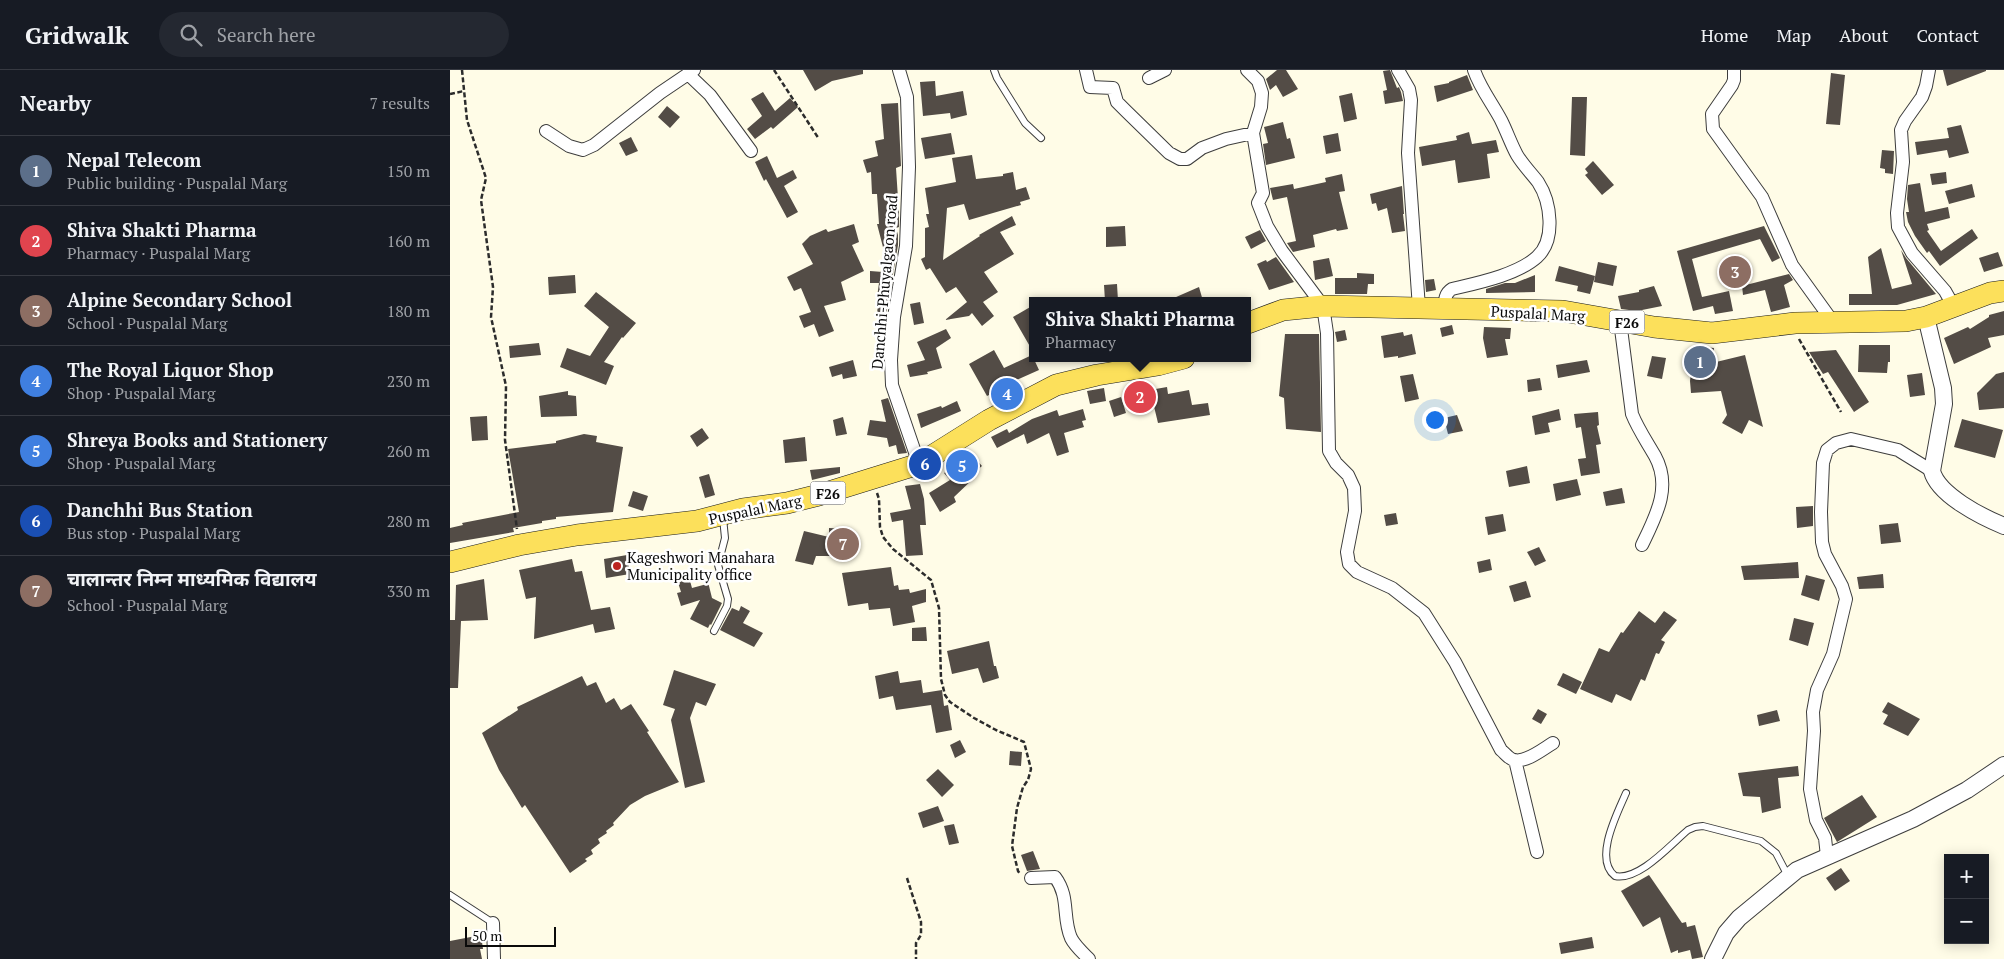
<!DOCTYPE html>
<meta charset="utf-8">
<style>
:root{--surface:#171b24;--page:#242831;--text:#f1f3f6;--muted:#9ea1a6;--line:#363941;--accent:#7c3aed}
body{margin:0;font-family:"PT Serif","Noto Sans Devanagari",serif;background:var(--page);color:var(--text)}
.controls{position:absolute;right:15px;bottom:15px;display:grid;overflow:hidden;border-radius:0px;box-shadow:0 2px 12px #0003}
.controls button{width:45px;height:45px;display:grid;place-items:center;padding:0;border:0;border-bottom:1px solid var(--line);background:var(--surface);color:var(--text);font:25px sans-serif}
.scale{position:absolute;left:15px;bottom:12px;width:91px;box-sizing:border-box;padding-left:5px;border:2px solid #0a0a0a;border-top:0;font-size:14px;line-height:18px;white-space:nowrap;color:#0a0a0a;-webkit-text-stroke:4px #fff;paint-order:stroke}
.you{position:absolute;left:984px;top:349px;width:18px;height:18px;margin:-12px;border:4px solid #fff;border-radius:50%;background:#1a73e8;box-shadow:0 0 0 8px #1a73e833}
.badge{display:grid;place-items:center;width:32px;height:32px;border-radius:50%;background:var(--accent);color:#fff;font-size:16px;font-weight:700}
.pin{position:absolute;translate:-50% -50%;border:2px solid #fff;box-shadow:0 1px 5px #0006}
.popup{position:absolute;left:579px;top:227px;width:222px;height:65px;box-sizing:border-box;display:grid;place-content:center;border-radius:0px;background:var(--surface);filter:drop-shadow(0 1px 4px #0005);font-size:16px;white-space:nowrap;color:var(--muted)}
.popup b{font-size:19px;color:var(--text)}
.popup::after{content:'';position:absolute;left:50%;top:100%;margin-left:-10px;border:10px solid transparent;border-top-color:var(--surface)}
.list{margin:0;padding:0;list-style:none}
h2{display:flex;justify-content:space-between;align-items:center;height:65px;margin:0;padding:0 20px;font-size:21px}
h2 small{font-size:16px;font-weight:400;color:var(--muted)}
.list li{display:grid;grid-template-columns:32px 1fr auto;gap:15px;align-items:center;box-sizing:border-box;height:70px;padding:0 20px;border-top:1px solid var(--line)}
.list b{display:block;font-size:19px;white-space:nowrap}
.list p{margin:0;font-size:16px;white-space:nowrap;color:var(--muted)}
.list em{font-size:16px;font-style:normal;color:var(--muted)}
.icon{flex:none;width:28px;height:28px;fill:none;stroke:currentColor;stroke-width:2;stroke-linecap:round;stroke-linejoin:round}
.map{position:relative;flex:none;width:1554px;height:889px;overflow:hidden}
header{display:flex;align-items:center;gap:30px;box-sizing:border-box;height:70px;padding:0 25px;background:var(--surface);border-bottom:1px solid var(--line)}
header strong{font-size:24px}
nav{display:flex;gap:28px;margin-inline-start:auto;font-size:18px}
.search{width:350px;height:45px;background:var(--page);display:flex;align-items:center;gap:12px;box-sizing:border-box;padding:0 18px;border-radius:28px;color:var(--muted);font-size:19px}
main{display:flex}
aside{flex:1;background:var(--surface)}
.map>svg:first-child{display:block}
.building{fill:#534c46}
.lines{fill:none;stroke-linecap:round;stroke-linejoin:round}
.service-casing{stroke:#3d3d3d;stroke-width:8}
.minor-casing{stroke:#3d3d3d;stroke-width:14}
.tertiary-casing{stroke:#3d3d3d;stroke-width:18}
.primary-casing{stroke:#1b1b1b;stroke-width:22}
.path{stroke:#2c2c2c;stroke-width:2.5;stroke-dasharray:5 2.5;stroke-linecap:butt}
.service{stroke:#fff;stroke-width:6}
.minor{stroke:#fff;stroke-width:12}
.tertiary{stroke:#fff;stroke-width:16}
.primary{stroke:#fce05b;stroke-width:21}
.poi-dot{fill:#bc2421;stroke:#fff;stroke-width:2}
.labels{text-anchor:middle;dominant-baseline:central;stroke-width:5;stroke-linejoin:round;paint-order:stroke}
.shield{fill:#fff;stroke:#545454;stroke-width:1}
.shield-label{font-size:14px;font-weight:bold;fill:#0a0a0a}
.street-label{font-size:15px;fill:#0a0a0a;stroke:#fff}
.poi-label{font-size:15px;fill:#0a0a0a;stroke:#fff;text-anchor:start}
</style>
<header>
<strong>Gridwalk</strong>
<div class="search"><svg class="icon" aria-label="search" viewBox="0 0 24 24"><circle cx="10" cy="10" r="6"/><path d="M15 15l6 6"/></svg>Search here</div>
<nav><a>Home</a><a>Map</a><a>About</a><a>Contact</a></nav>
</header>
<main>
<aside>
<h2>Nearby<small>7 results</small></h2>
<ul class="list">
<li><span class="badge" style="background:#5c6f8a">1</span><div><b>Nepal Telecom</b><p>Public building · Puspalal Marg</p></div><em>150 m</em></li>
<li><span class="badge" style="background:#e0444e">2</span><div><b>Shiva Shakti Pharma</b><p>Pharmacy · Puspalal Marg</p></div><em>160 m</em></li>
<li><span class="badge" style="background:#8d6e63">3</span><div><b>Alpine Secondary School</b><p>School · Puspalal Marg</p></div><em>180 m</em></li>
<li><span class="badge" style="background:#3f7fe0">4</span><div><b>The Royal Liquor Shop</b><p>Shop · Puspalal Marg</p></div><em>230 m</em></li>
<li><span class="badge" style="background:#3f7fe0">5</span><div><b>Shreya Books and Stationery</b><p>Shop · Puspalal Marg</p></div><em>260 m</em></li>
<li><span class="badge" style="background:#1a4fb4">6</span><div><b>Danchhi Bus Station</b><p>Bus stop · Puspalal Marg</p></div><em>280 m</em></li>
<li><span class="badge" style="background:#8d6e63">7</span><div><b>चालान्तर निम्न माध्यमिक विद्यालय</b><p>School · Puspalal Marg</p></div><em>330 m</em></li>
</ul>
</aside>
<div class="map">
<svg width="1554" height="889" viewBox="0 0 1554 889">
<rect width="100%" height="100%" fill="#fffce7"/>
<path class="building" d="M353,0H413V4L382,11L365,21Z
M827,0H836L848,19L833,27L826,15L820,20L816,9Z
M940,0L947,18L949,17L951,22L953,31L935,34L933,21L937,20L933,1Z
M1493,0H1536V1L1497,16Z
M1381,3L1395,5L1390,55L1376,54Z
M1017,5L1023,20L987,32L984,16L999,13V12Z
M485,11L486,26L513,21L517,45L501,49L500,43L473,46L470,12Z
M313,22L325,41L340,28L348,37L323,59L321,57L305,69L297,59L312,46L301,29Z
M902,23L907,49L894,52L889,26Z
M1122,27H1137L1135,86L1120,85Z
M448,33L451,96L446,98L449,144V157L446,158L448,165V175L436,245L427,244L428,234H426L429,213H420V201L433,202L434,181L427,154H429L427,124H422L421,102L417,103L413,90L428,86L425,71L434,69L431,34Z
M217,36L230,47L220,58L208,47Z
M833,52L837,69L840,68L845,88L816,95L813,74L818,73L814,57Z
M1511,55L1519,83L1499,88L1497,80L1467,85L1465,72L1499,68L1497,58Z
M1019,62L1022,74L1046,70L1049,82L1037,84L1040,108L1008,113L1005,90L972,96L969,77L1007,70L1006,66Z
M501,63L505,84L475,89L471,68Z
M888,63L891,81L876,84L873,66Z
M181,67L188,81L176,86L169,73Z
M1432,80L1444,81L1443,104L1435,103V99L1430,98Z
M522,85L526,109L553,106V104L563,102L566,120L576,117L580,129L570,132L571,135L519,150L514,134L497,138L493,190L530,166L529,165L562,146L566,155L550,162L564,184L534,202L548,222L533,232L544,246L532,256L522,243L519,246L495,250L517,232L506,217L496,223L480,198L476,200L471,189L475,187V158L479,157L476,144H479L475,118L506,112L502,88Z
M317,86L327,108L343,100L347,108L334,116L348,142L337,148L316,109L314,111L305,92Z
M1143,91L1164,115L1152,125L1135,105L1138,103L1135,99Z
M1496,102L1497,113L1482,115L1480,104Z
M892,104L895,121L889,122L898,159L887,161L886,159L863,165L865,177L843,182L837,173L846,171L837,127L823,130L820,118L843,114L844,119L876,112L875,108Z
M1470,113L1475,142L1498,137L1500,148L1477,154L1479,160L1477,161L1491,181L1522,159L1528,168L1490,196L1479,181L1477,183L1465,166L1458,152L1456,142H1459L1457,129L1458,115Z
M1522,114L1525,127L1499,134L1495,121Z
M952,116L954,144H953L955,161L942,163L937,138L928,141L926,133L922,134L920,124Z
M404,154L409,172L402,175L414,201L391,212L396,230L374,236L384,261L369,267L364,254L354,258L349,246L361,242L351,218L344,221L337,207L363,194L352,174L360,166L376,159L378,162Z
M675,156L676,176L656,177V157Z
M1314,156L1330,188L1322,192L1310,169L1242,189L1252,227L1279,221L1283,241L1265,244L1263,236L1243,241L1227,181Z
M810,160L816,171L801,179L795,167Z
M1431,178L1442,219L1462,214L1451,180L1456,188L1486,224L1447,235H1399V224H1422L1418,187Z
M1548,182L1553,196L1534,202L1529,188Z
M826,187L844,212L819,220L807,194L816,190L817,192Z
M879,188L883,206L865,210L863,191Z
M1148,192L1167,196L1163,216L1144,212Z
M1109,196L1145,206L1140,224L1127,221L1128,216L1105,211Z
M907,203L924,204V214H918L917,224H885V208H907Z
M1339,204L1343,210L1334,215L1340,237L1321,242L1315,220L1293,225L1292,216Z
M125,205L126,223L99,225L98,207Z
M1085,205V222L1036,223V219L1055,213H1065Z
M984,209L986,220L976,222L975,210Z
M667,214L668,231H655L654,215Z
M1204,216L1212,236L1187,241L1171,239L1168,226L1189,222V220Z
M749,217L753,231H717Z
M146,222L186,253L173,268L172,267L154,292L164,296L156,315L110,297L117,278L140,286L159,257L134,236Z
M470,232L474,253L464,255L460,234Z
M582,236V280L563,247Z
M1554,241V265L1538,268L1541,277L1504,294L1494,268L1518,257L1520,259L1539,247V245Z
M1002,255L1004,264L992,267L990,258Z
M1034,257L1061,258L1060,269H1055L1058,285L1037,288L1033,268Z
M496,259L501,268L486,278L492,298L477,302L478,304L460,307L457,295L475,290L467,272Z
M895,260L897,270L887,272L885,262Z
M953,262L954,266L962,264L966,284L948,288V286L934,288L931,266Z
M835,264H869L871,362L836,359L834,328L829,326Z
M89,273L91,285L60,288L59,276Z
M1409,275H1440V292H1438L1437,303L1408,302Z
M1244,276L1264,278L1262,293L1295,285L1313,357L1299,350L1292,364L1272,353L1277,345L1271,321L1241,323L1240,311Z
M544,280L554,298L582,285L589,300L555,315L561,324L551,330L549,320L537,326L519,294Z
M1386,280L1419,332L1404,342L1378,302L1373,304L1359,282Z
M1202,286L1216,288L1212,309L1197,306Z
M403,290L407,306L393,309L392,304L382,307L379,297Z
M1137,290L1140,302L1108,308L1106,295Z
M1554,302V338L1529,340L1527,323L1546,304Z
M1472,303L1475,325L1460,327L1457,305Z
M963,304L969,329L955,332L950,306Z
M1090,308L1092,320L1078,322L1077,310Z
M717,317L718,324L739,320L742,335L758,333L760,345L708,353L700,320Z
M654,318L656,331L640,334L637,321Z
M118,321V325L126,326L127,346L91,347L89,326Z
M671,327L676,343L664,347L659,331Z
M438,328L457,383L448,384L446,375L439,377L437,368L417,365L420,350L436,352L431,330Z
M507,331L511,341L471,358L467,344L491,336L492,338Z
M633,339L636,350L632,351L634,357L614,363L619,382L607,386L599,363L577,374L574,364L547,378L541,367L557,359L559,363L582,349L607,340L609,346Z
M1109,339L1111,350L1098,353L1100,362L1085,365L1082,346Z
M1148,342L1149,355L1147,356L1151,374L1146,375L1150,403L1131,406L1128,389L1136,388L1131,357L1126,358L1124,344Z
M1007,345L1013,361L998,364L994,348Z
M37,346L38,370L22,371L20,347Z
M393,347L397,364L386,366L383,350Z
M1512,349L1553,360L1545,388L1504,377Z
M252,358L259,368L247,377L240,366Z
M134,364L147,366L146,372L173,377L163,442L106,447V449L92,451V453L63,458L64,462L0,473V458L13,455L12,453L69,442L58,379L106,373V371Z
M355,367L357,391L335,393L333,370Z
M524,387L532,396L522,404L524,408L504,427L506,432L490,442L479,423L500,410L494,403Z
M1077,396L1080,413L1059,417L1056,401Z
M390,397V403L362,410L360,400Z
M259,404L265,425L255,428L249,407Z
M1127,409L1131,425L1106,431L1103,414Z
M470,414L474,429L476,455H470L473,485L456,486L453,450L442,452L440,443L461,439L455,416Z
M1172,418L1175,433L1156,436L1153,422Z
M183,421L198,426L193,441L178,436Z
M1363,436V456L1347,458L1346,437Z
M946,443L948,454L936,456L934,445Z
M1053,444L1056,461L1038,465L1035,447Z
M1448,453L1451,472L1431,474L1429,455Z
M379,458L397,459V486H366L363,495L345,491L354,461L379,467Z
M1089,477L1096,491L1085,496L1077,482Z
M177,485L180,504L156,508L154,489Z
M122,489L125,502L132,501L141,540L160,537L165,559L145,563L143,554L84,569L86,527L76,529L69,500Z
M1040,489L1042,500L1029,503L1027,492Z
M1348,492L1349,508L1294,510L1291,496Z
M441,497L444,516L448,515L449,520L459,519L460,523L476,519V532L462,536L465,552L443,556L440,538L419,540L418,533L398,536L392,503Z
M237,500L242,518L257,514L258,512L262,528L272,533L261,555L260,554L258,558L240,549L250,530L231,536L227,523L231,522L225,503Z
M1433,504L1434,518L1409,519L1407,507Z
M1356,505L1375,510L1369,531L1351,525Z
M34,509L38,550L11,551L8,618H0V550H5L6,515Z
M1076,511L1081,527L1064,532L1059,516Z
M291,536L300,541L293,553L313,563L304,577L270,560L282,538L289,541Z
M1189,541L1205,553L1214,541L1227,550L1211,570L1215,572L1209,584L1206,583L1195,611L1191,609L1181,631L1166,624L1162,633L1130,619L1149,578L1159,582L1171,562L1173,563Z
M1344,548L1364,553L1358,576L1339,570Z
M476,557L477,571H462V558Z
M539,571L544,596H546L549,608L533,613L528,598L502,604L497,581Z
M224,600L266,614L256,636L246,632L240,648L255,712L235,718L221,650L225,639L213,635Z
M448,601L450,613L471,610L473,623L492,620L494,636L498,635L502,660L486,663L481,635L446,640L443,626L429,629L425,606Z
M1113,603L1132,612L1126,624L1107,615Z
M132,606L137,616L146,612L156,633L164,628L171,640L181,634L199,661L197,662L229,712L195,726L180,735L163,753L164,755L156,761L157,763L148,769L150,773L141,780L143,784L135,789L137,791L120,803L75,735L72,738L49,700L32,663L68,640L67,637Z
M1438,632L1470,649L1458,666L1433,654L1438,645L1432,642Z
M1088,639L1097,644L1091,654L1082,649Z
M1327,640L1330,651L1309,656L1307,645Z
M510,670L516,682L505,688L500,675Z
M560,681L572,682L571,696L559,695Z
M1348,696L1349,706L1328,708L1331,738L1312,743L1310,727L1293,726L1288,703Z
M488,699L504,715L492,727L476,710Z
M1412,725L1427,747L1387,772L1374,748Z
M488,736L494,751L473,758L468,743Z
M504,754L509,773L499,775L494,756Z
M583,781L590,799L577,801L571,785Z
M1391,798L1400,811L1385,821L1376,808Z
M1199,805L1232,853L1236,852L1237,857L1245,855L1253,887L1242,889L1240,880L1228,883V880L1221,883L1210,847L1193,857L1171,821Z
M31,865L33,879H30L32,889H0V871Z
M1142,867L1144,878L1111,884L1109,873Z"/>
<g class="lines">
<defs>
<path id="service" d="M544,0L547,8L575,53L591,68
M264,561L277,536L278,529L268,495L275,468L273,448
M1176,723C1168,742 1143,789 1165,806C1189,811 1220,775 1238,760L1245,757L1253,756L1311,771L1326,783L1338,806
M0,825L43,853"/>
<path id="minor" d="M449,0L457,27L459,97L456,176L444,247L441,290L442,315L469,394
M636,0L640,17L663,18L667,32L676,41L719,83L730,89H737L752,78L776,69L803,63
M797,0L808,11L812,23L811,37L803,63L813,123L808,133L817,156L832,181L873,236L877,263L879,381L886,393L898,405L904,418L905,441L897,482L899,494L907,502L942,518L974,543L1005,592L1051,680C1055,683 1059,689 1064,690C1076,693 1093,679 1103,673
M948,0L959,19L961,30L958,83L969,238
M1284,0V10L1282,15L1262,44L1263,59L1312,127L1342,195L1383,252
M1479,0L1476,16L1472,27L1455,51L1451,60L1453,92L1447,143L1448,157L1462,183L1495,221L1504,237
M239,5L260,25L301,81
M699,8L715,0
M96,61L119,76L133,80L144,75L210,23L244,0
M995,239C995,231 994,224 1002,219C1027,213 1067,205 1087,187C1106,170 1101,132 1088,112C1081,103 1073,95 1067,85C1061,74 1057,62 1051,50C1042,33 1030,18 1024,0
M1170,251L1182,344C1188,359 1197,372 1205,386C1222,417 1206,446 1192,475
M1065,690L1087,782
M1377,786L1375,768L1366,750L1360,719L1364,661L1363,642L1367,620L1383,584L1396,529L1392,516L1375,484L1372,472L1371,442L1373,393L1377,380L1386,373L1401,369L1448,380L1482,401
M581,808L605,807C620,827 612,847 621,868C625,876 633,883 639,889
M43,853L44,889"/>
<path id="tertiary" d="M1476,247L1493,318L1494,334L1482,401C1488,425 1532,447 1554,456
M1263,889L1276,863L1289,848L1347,800L1463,749L1517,720L1554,695"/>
<path id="primary" d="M798,253L833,240L873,236L1113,241L1204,257L1262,263L1345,253L1456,251L1476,247L1540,223L1554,221
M0,492L69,475L127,465L247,451L293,439L337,433L369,425L469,394L539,350L606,315L647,305L708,295L734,288"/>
</defs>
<use href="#service" class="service-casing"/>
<use href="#minor" class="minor-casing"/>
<use href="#tertiary" class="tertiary-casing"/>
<use href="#primary" class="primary-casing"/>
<path class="path" d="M12,0L17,50L36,108L31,130L43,217L41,247L56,316L55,370L67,459
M324,0L369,69
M0,24L14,21
M1349,269L1391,342
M427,423L429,429L430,457L433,467L443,479L481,510L489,538L491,609L495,625L500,632L524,648L546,660L574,672L581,699L578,710L573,717L567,738L562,776L568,801L570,804
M457,808L471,852V865L466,873V889"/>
<use href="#service" class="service"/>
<use href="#minor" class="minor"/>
<use href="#tertiary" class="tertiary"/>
<use href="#primary" class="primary"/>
</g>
<circle class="poi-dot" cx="167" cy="496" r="5"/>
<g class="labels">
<g class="shield">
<rect x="1159.5" y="240.5" width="35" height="23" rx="4"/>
<rect x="360.5" y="411.5" width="35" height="23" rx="4"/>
</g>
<g class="shield-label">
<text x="1177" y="252">F26</text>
<text x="378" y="423">F26</text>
</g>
<g class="street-label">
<text transform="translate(434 212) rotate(-85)">Danchhi-Phuyalgaon road</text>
<text transform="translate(1088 243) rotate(3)">Puspalal Marg</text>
<text transform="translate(305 439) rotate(-12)">Puspalal Marg</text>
</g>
<g class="poi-label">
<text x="177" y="487">Kageshwori Manahara<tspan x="177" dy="17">Municipality office</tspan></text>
</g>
</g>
</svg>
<div class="controls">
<button>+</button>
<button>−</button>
</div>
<div class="scale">50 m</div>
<div class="you"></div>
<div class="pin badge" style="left:1250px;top:292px;background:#5c6f8a">1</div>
<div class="pin badge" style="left:690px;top:327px;background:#e0444e">2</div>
<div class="popup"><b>Shiva Shakti Pharma</b>Pharmacy</div>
<div class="pin badge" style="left:1285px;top:202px;background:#8d6e63">3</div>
<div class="pin badge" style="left:557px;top:324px;background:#3f7fe0">4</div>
<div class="pin badge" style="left:512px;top:396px;background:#3f7fe0">5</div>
<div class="pin badge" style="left:475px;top:394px;background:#1a4fb4">6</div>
<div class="pin badge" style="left:393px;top:474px;background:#8d6e63">7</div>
</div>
</main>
